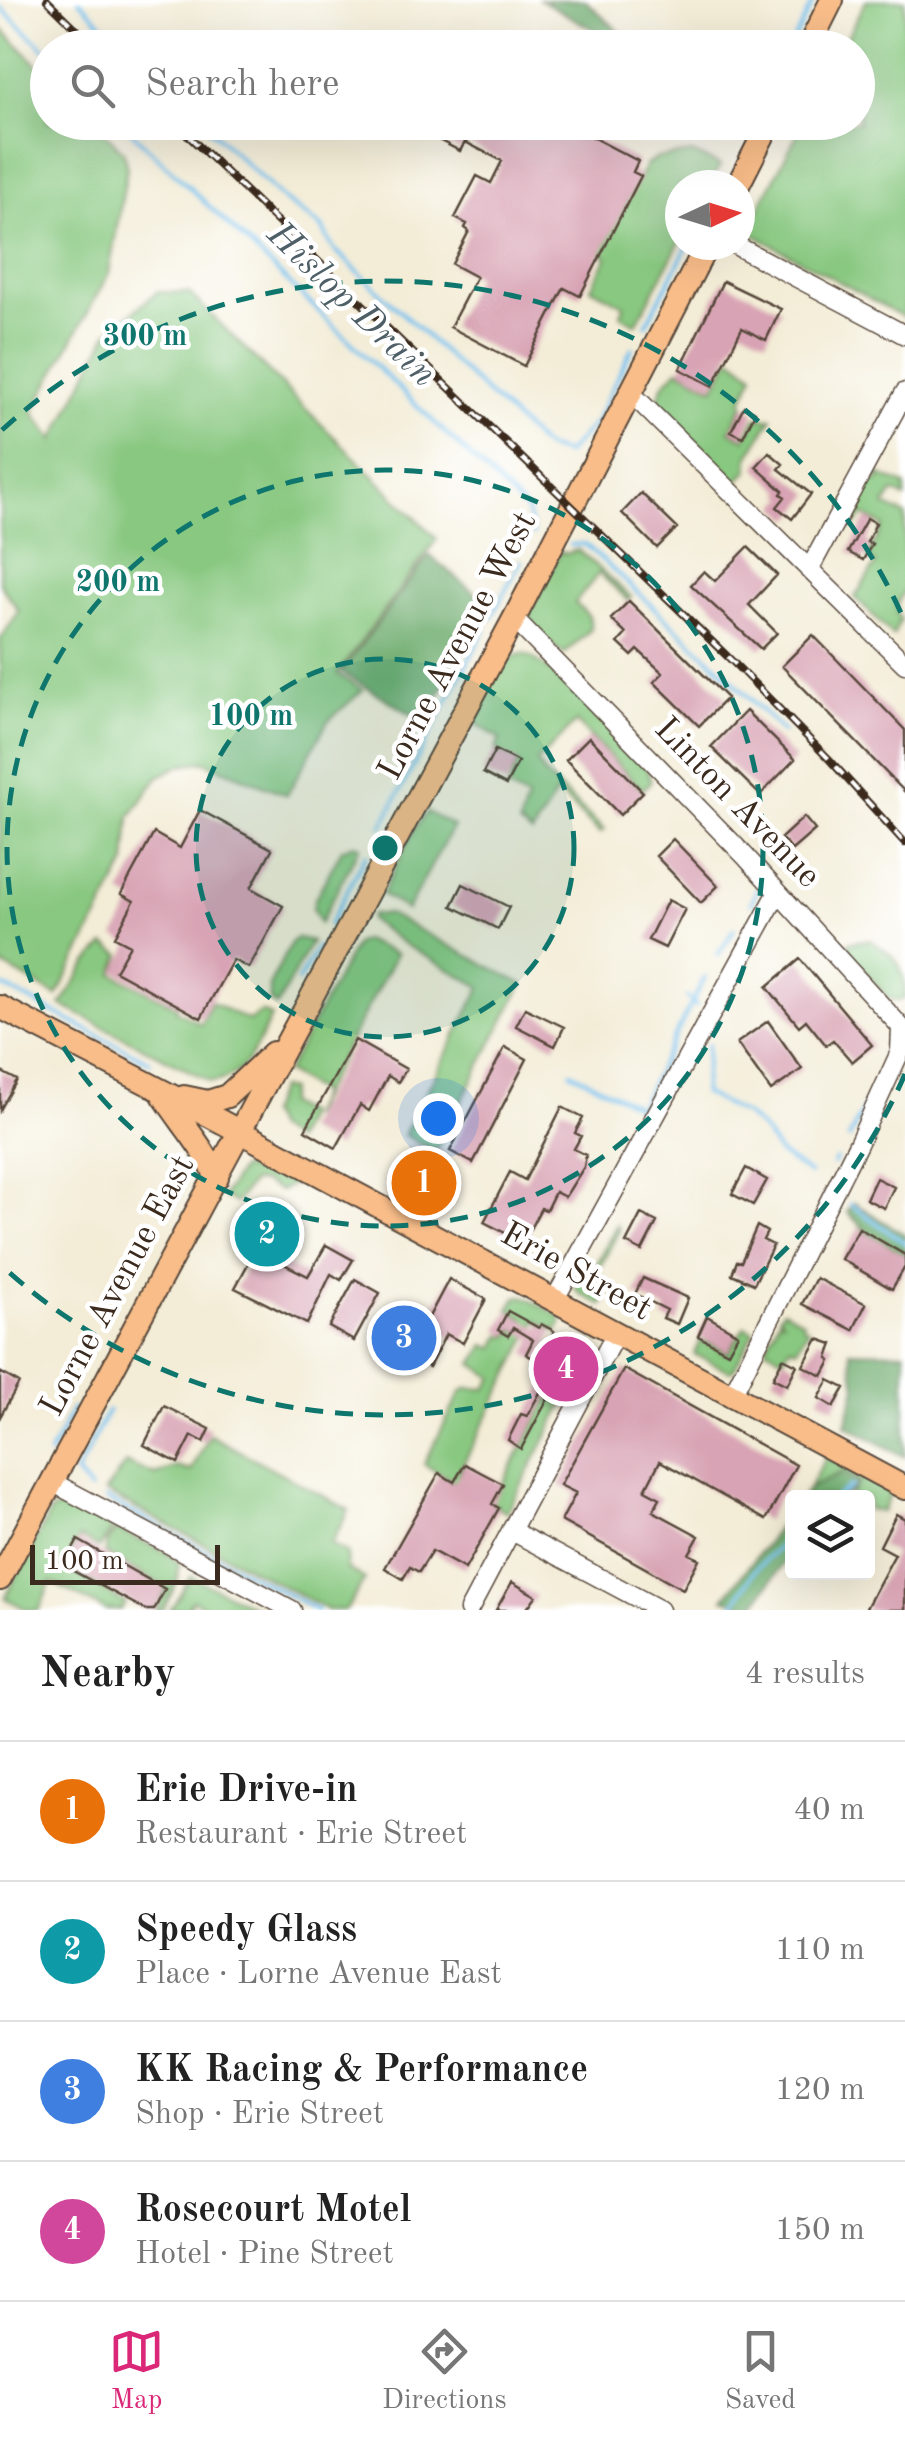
<!DOCTYPE html>
<meta charset="utf-8">
<style>
:root{--surface:#fff;--page:#f2f2f2;--text:#222;--muted:#767676;--line:#e0e0e0;--accent:#db2777}
body{margin:0;font-family:"Old Standard TT",serif;background:var(--page);color:var(--text)}
.controls{position:absolute;right:30px;bottom:30px;display:grid;overflow:hidden;border-radius:10px;box-shadow:0 10px 40px #0002}
.controls button{width:90px;height:90px;display:grid;place-items:center;padding:0;border:0;border-bottom:2px solid var(--line);background:var(--surface);color:var(--text);font:50px sans-serif}
.compass{position:absolute;left:665px;top:170px;width:90px;height:90px;border-radius:50%;background:var(--surface);box-shadow:0 10px 40px #0002;rotate:86deg}
.scale{position:absolute;left:30px;bottom:25px;width:190px;box-sizing:border-box;padding-left:10px;border:5px solid #3b2a1e;border-top:0;font-size:28px;line-height:35px;white-space:nowrap;color:#3b2a1e;-webkit-text-stroke:8px #fff;paint-order:stroke}
.you{position:absolute;left:438px;top:1118px;width:35px;height:35px;margin:-25px;border:8px solid #fff;border-radius:50%;background:#1a73e8;box-shadow:0 0 0 15px #1a73e833}
.badge{display:grid;place-items:center;width:65px;height:65px;border-radius:50%;background:var(--accent);color:#fff;font-size:32px;font-weight:700}
.pin{position:absolute;translate:-50% -50%;border:5px solid #fff;box-shadow:0 2px 10px #0006}
.list{margin:0;padding:0;list-style:none}
h2{display:flex;justify-content:space-between;align-items:center;height:130px;margin:0;padding:0 40px;font-size:42px}
h2 small{font-size:32px;font-weight:400;color:var(--muted)}
.list li{display:grid;grid-template-columns:65px 1fr auto;gap:30px;align-items:center;box-sizing:border-box;height:140px;padding:0 40px;border-top:2px solid var(--line)}
.list b{display:block;font-size:38px;white-space:nowrap}
.list p{margin:0;font-size:32px;white-space:nowrap;color:var(--muted)}
.list em{font-size:32px;font-style:normal;color:var(--muted)}
.icon{flex:none;width:55px;height:55px;fill:none;stroke:currentColor;stroke-width:2;stroke-linecap:round;stroke-linejoin:round}
.map{position:relative;flex:none;width:905px;height:1610px;overflow:hidden}
.search{position:absolute;background:var(--surface);box-shadow:0 10px 40px #0002;left:30px;right:30px;top:30px;height:110px;display:flex;align-items:center;gap:25px;box-sizing:border-box;padding:0 35px;border-radius:55px;color:var(--muted);font-size:38px}
.sheet{height:690px;background:var(--surface)}
nav{display:flex;justify-content:space-around;align-items:center;box-sizing:border-box;height:140px;border-top:2px solid var(--line);background:var(--surface);font-size:28px;color:var(--muted)}
nav a{display:grid;justify-items:center;gap:5px}
nav .on{color:var(--accent)}
.map>svg:first-child{display:block}
.green{fill:#88c880;stroke:#62794f;stroke-width:2.5}
.forest{fill:#6eac6e;stroke:#546b46;stroke-width:2.5}
.lines{fill:none;stroke-linecap:round;stroke-linejoin:round}
.stream{stroke:#73c1ee;stroke-width:4}
.building{fill:#d8a3b4}
.minor-casing{stroke:#57473a;stroke-width:21}
.major-casing{stroke:#57473a;stroke-width:26}
.minor{stroke:#fff;stroke-width:18}
.major{stroke:#f8bd89;stroke-width:22}
.rail-casing{stroke:#3b2a1e;stroke-width:8}
.rail{stroke:#fff;stroke-width:4;stroke-dasharray:11;stroke-linecap:butt}
.ring{fill:none;stroke:#0f766e;stroke-width:5;stroke-dasharray:18 12}
.labels{text-anchor:middle;dominant-baseline:central;stroke-width:9;stroke-linejoin:round;paint-order:stroke}
.street-label{font-size:35px;fill:#3b2a1e;stroke:#fff}
.water-label{font-size:38px;font-style:italic;fill:#4f5f67;stroke:#fff}
.centre{fill:#0f766e;stroke:#fff;stroke-width:5}
.ring-label{font-size:30px;text-anchor:middle;font-weight:bold;fill:#0f766e;stroke:#fff;stroke-width:9;stroke-linejoin:round;paint-order:stroke}
</style>
<div class="map">
<svg width="905" height="1610" viewBox="0 0 905 1610">
<rect width="100%" height="100%" fill="#fff"/>
<filter id="ink" filterUnits="userSpaceOnUse"><feTurbulence type="fractalNoise" baseFrequency=".01" numOctaves="2"/><feDisplacementMap in="SourceGraphic" scale="20" xChannelSelector="R" yChannelSelector="G"/><feConvolveMatrix kernelMatrix="1 2 1 2 8 2 1 2 1" color-interpolation-filters="sRGB"/></filter>
<filter id="wash" filterUnits="userSpaceOnUse"><feTurbulence type="fractalNoise" baseFrequency=".0048" numOctaves="4" result="noise"/><feDisplacementMap in="SourceGraphic" scale="40" xChannelSelector="R" yChannelSelector="G"/><feGaussianBlur stdDeviation="2.25" result="paint"/><feColorMatrix in="noise" values="0 0 0 0 0 0 0 0 0 0 0 0 0 0 0 0 0 1.4 0 .05"/><feComposite in="paint" operator="in"/></filter>
<g filter="url(#wash)">
<rect width="100%" height="100%" fill="#f3ecd6"/>
<path class="green" d="M866,0H905V318L747,231L803,123L858,122V48L842,47Z
M0,27L47,74L48,122L95,123L123,151L127,169L109,273L33,412L54,440L108,333L157,292L189,293L437,539L337,674L363,690L328,721L287,795L203,761L181,765L158,777L130,817L126,864L57,996L0,964V640L19,611L0,584Z
M692,153L720,165L709,185H680V242L636,324L621,315L624,305L591,288L607,257L601,252L646,165L657,158Z
M731,357L754,374L742,401L744,404L730,431L745,439L756,418H772L749,456L748,471L736,483L656,403L664,384L678,369L714,388Z
M873,472L905,485V498L893,492L885,505L905,515V589L897,604V615L901,618L893,636L855,597L876,564L868,557L883,526L863,515L853,528L845,523L867,478L877,481L880,477Z
M578,550L631,597L628,600L599,573L575,603L589,616L591,629L564,654L538,634L528,614L561,551L565,554Z
M523,654C545,656 627,747 647,768L651,781L643,790L576,722L537,762L544,774L604,830L600,833L557,792L532,834L519,825L527,799L508,789L518,763L496,750L500,739L472,721C484,697 493,658 523,654Z
M427,812L453,826L407,910L382,894L415,828Z
M354,844L360,846L320,923L313,909L315,899L342,849Z
M388,914L523,984L435,1152L404,1135L481,987L405,945L370,920L371,915Z
M297,938L311,941L277,1006L270,1002V984L292,941Z
M363,940L396,954L309,1117L320,1093L286,1072L356,943Z
M870,940C897,957 905,965 905,998L898,1001L888,998L848,952L849,942Z
M105,945L121,955L114,974L177,1007L176,1010L201,1024L211,1002L249,1021L262,1012L271,1017C258,1043 245,1080 211,1082L61,1005L87,964Z
M279,1088L289,1090L287,1104L306,1114L294,1141L275,1129L268,1114Z
M258,1165L291,1177L295,1180L293,1184L280,1191L262,1182H252L235,1203L225,1198L224,1194L241,1168L256,1172Z
M617,1225L619,1230L598,1271L602,1286L608,1292L602,1305L578,1292L574,1284L588,1279Z
M523,1296L560,1316L561,1323L557,1331L537,1320L459,1472L498,1492L550,1396L559,1398L582,1358L587,1361L507,1512L424,1464L461,1392L467,1388L486,1389L494,1378L473,1364L485,1345L494,1348L502,1335L508,1337L513,1330L519,1332L525,1320L509,1309L517,1297Z
M783,1310L803,1321L802,1325L808,1329L797,1348L790,1346L783,1358L766,1347L778,1320H782L779,1317Z
M745,1326L754,1332L734,1369L729,1371L694,1354L700,1341L714,1345L728,1354Z
M210,1435L349,1510L331,1544L348,1553L347,1569L365,1579L346,1610H328L105,1492L126,1463L155,1475L176,1467L191,1471Z
M826,1457L891,1493L882,1512L868,1510V1498L850,1497L859,1482L842,1472L809,1488Z
M69,1505L102,1519L112,1530L99,1548L80,1538L63,1566L125,1603L121,1610H105L51,1582L39,1610H28L5,1598L51,1511Z
M116,1530L164,1551L179,1563L178,1579L163,1610H156L167,1588L105,1553L107,1542Z
M191,1576L260,1610H212L192,1600L187,1610H170Z"/>
<path class="forest" d="M541,0H585L636,47H624Z
M429,555L484,600L426,723L341,672Z
M854,1203L905,1235V1256L870,1235L847,1212Z
M850,1351L905,1352V1457L846,1425L856,1387Z
M843,1473L859,1484L844,1497H802L809,1488Z
M792,1510V1551L753,1607L724,1598Z"/>
<g class="lines">
<path class="stream" d="M79,0L126,48
M0,7L48,52
M790,48L814,0
M121,122L527,511L533,534
M202,122L285,201L322,227L333,248L545,448L566,454L595,423L632,348
M719,185L722,180
M646,325L688,245
M570,545L585,544L724,672L783,732
M490,619L521,561
M382,826L485,629
M709,833L724,850
M751,903L757,889
M329,925L366,855
M718,955L734,929
M298,981L317,947
M0,985L150,1062
M687,997L696,1006
M708,1045L703,1093L745,1115L761,1128L780,1154L810,1174
M571,1072L639,1107L705,977
M849,1138L867,1102
M833,1164L836,1160
M850,1204L905,1243
M49,1455L73,1408
M90,1490L76,1474L108,1410
M835,1498L852,1486
M106,1499L317,1610
M731,1610L755,1570L792,1534"/>
</g>
<g id="blocks">
<path class="building" d="M404,122H472L487,130L491,122H600L592,137L638,161L633,172L641,176L580,296L564,288L524,366L450,327L476,277L452,264L469,231L465,228L467,224L455,218L477,176L491,183L502,161L465,142L460,151Z
M723,281L781,309L766,340L742,328L713,386L680,369Z
M744,406L755,412L743,437L731,431Z
M769,452L783,464L779,469L811,494L792,519L777,507L785,497L781,494L783,491L756,467Z
M641,493L677,528L657,548L622,513Z
M867,518L876,523L867,542L872,544L863,560L848,552Z
M748,547L777,575L749,605L777,633L761,649L691,585L704,571L715,581Z
M629,601L727,698L699,726L654,682L663,673L638,650L632,656L618,643L626,634L611,619Z
M813,635L905,730V792L782,666Z
M746,711L795,759L760,795L711,747Z
M589,737L643,792L620,815L566,760Z
M495,750L518,762L506,785L483,773Z
M200,810L272,849L251,888L283,906L249,968L233,960L201,1018L115,971L130,945L115,937L134,901L121,894L154,833L180,848Z
M804,817L815,830L792,850L781,838Z
M673,839L718,886L701,903L656,856Z
M463,884L509,907L498,929L452,906Z
M668,900L685,909L665,948L648,940Z
M800,959L872,1045L852,1062L833,1040L826,1045L806,1020L799,1026L767,987Z
M525,1008L564,1027L555,1046L516,1026Z
M768,1021L802,1069L771,1091L737,1043Z
M355,1040L406,1069L398,1082L388,1076L369,1111L360,1105L336,1148L305,1130Z
M505,1047L527,1059L473,1163L450,1151Z
M0,1071L17,1080L0,1110Z
M562,1107L583,1118L575,1133L581,1136L574,1149L586,1155L584,1167L565,1197L555,1192L546,1210L541,1208L523,1242L484,1222L510,1172L525,1180Z
M746,1168L767,1180L753,1205L732,1194Z
M422,1170L436,1177L426,1196L412,1189Z
M876,1178L894,1187L884,1208L866,1199Z
M257,1208L293,1228L276,1260L308,1276L326,1245L353,1260L341,1280L331,1274L307,1324L235,1288L256,1249L240,1240Z
M641,1214L657,1222L642,1251L626,1243Z
M757,1226L767,1232L763,1240L773,1245L754,1284L732,1274L737,1261L741,1262Z
M859,1228L905,1255V1267L892,1289L841,1259Z
M643,1278L688,1298L677,1324L663,1318L667,1310L635,1294Z
M816,1278L866,1304L853,1330L802,1304Z
M355,1279L380,1293L354,1341L329,1327Z
M449,1279L486,1299L463,1343L446,1334L429,1367L392,1348L407,1319L423,1328Z
M508,1311L539,1328L541,1324L554,1331L538,1361L526,1354L533,1340L513,1328L508,1336L498,1330Z
M707,1316L738,1334L728,1352L698,1336Z
M818,1339L833,1344L828,1358L831,1361L823,1376L803,1366Z
M783,1358L797,1365L787,1385L773,1378Z
M624,1369L796,1465L766,1520L660,1461L645,1490L660,1498L653,1511L699,1536L689,1554L699,1559L683,1589L561,1521L576,1493L560,1485Z
M0,1372L19,1383L0,1417Z
M829,1380L845,1388L834,1407L819,1398Z
M542,1389L551,1393L521,1449L508,1440L521,1414L527,1416Z
M164,1406L210,1429L204,1442L192,1436L178,1463L144,1445Z
M465,1464L503,1484L492,1504L499,1508L465,1569L432,1551L419,1572L410,1567L403,1579L385,1568L439,1473L454,1482Z
M896,1514L905,1519V1610H865L895,1554L880,1546Z
M78,1540L165,1589L154,1610H146L64,1566Z
M512,1582L536,1596L526,1610H496Z"/>
</g>
</g>
<g filter="url(#ink)">
<use href="#blocks" fill-opacity="0" stroke="#57473a" stroke-width="2.5"/>
<g class="lines">
<defs>
<path id="minor" d="M735,245L905,335
M631,393L905,664
M809,570L905,392
M514,619L745,856L901,1027L900,1052L858,1144L731,1397
M555,1299L778,892
M52,1482L292,1610
M512,1531L660,1610
M469,1610L616,1333"/>
<path id="major" d="M808,48L832,0
M738,185L770,122
M0,1007L220,1121L905,1488
M163,1095C182,1124 202,1145 217,1177
M184,1097L208,1102L227,1096L273,1053
M0,1579L514,619L707,245"/>
</defs>
<use href="#minor" class="minor-casing"/>
<use href="#major" class="major-casing"/>
<use href="#minor" class="minor"/>
<use href="#major" class="major"/>
<defs>
<path id="rail" d="M47,0L96,48
M174,122L728,657L828,758L905,843"/>
</defs>
<use href="#rail" class="rail-casing"/>
<use href="#rail" class="rail"/>
</g>
</g>
<circle cx="385" cy="848" r="189" fill="#0f766e" fill-opacity=".12"/>
<g class="ring">
<circle cx="385" cy="848" r="189"/>
<circle cx="385" cy="848" r="378"/>
<path d="M905 1074A567 567 0 0 1 2 1266M2 430A567 567 0 0 1 905 622"/>
</g>
<g class="labels">
<g class="street-label">
<text transform="translate(458 646) rotate(-62)">Lorne Avenue West</text>
<text transform="translate(737 803) rotate(46)">Linton Avenue</text>
<text transform="translate(576 1272) rotate(29)">Erie Street</text>
<text transform="translate(118 1286) rotate(-62)">Lorne Avenue East</text>
</g>
<g class="water-label">
<text transform="translate(351 305) rotate(44)">Hislop Drain</text>
</g>
</g>
<circle cx="385" cy="848" r="15" class="centre"/>
<g class="ring-label">
<text x="145" y="345">300 m</text>
<text x="118" y="591">200 m</text>
<text x="251" y="725">100 m</text>
</g>
</svg>
<div class="controls">
<button><svg class="icon" aria-label="layers" viewBox="0 0 24 24"><path d="M12 4l9 5-9 5-9-5zM3 14l9 5 9-5"/></svg></button>
</div>
<svg class="compass" viewBox="-18 -18 36 36"><path d="M0-13l5 13h-10z" fill="#e53935"/><path d="M0 13l5-13h-10z" fill="#767676"/></svg>
<div class="scale">100 m</div>
<div class="you"></div>
<div class="pin badge" style="left:424px;top:1183px;background:#e8710a">1</div>
<div class="pin badge" style="left:267px;top:1234px;background:#0f9aa8">2</div>
<div class="pin badge" style="left:404px;top:1338px;background:#3f7fe0">3</div>
<div class="pin badge" style="left:566px;top:1369px;background:#d1479c">4</div>
<div class="search"><svg class="icon" aria-label="search" viewBox="0 0 24 24"><circle cx="10" cy="10" r="6"/><path d="M15 15l6 6"/></svg>Search here</div>
</div>
<section class="sheet">
<h2>Nearby<small>4 results</small></h2>
<ul class="list">
<li><span class="badge" style="background:#e8710a">1</span><div><b>Erie Drive-in</b><p>Restaurant · Erie Street</p></div><em>40 m</em></li>
<li><span class="badge" style="background:#0f9aa8">2</span><div><b>Speedy Glass</b><p>Place · Lorne Avenue East</p></div><em>110 m</em></li>
<li><span class="badge" style="background:#3f7fe0">3</span><div><b>KK Racing &amp; Performance</b><p>Shop · Erie Street</p></div><em>120 m</em></li>
<li><span class="badge" style="background:#d1479c">4</span><div><b>Rosecourt Motel</b><p>Hotel · Pine Street</p></div><em>150 m</em></li>
</ul>
</section>
<nav>
<a class="on"><svg class="icon" aria-label="map" viewBox="0 0 24 24"><path d="M3 6l6-2 6 2 6-2v14l-6 2-6-2-6 2zM9 4v14M15 6v14"/></svg>Map</a>
<a><svg class="icon" aria-label="directions" viewBox="0 0 24 24"><path d="M12 3l9 9-9 9-9-9zM9 14v-3h6M13 9l2 2-2 2"/></svg>Directions</a>
<a><svg class="icon" aria-label="saved" viewBox="0 0 24 24"><path d="M7 4h10v16l-5-4-5 4z"/></svg>Saved</a>
</nav>
